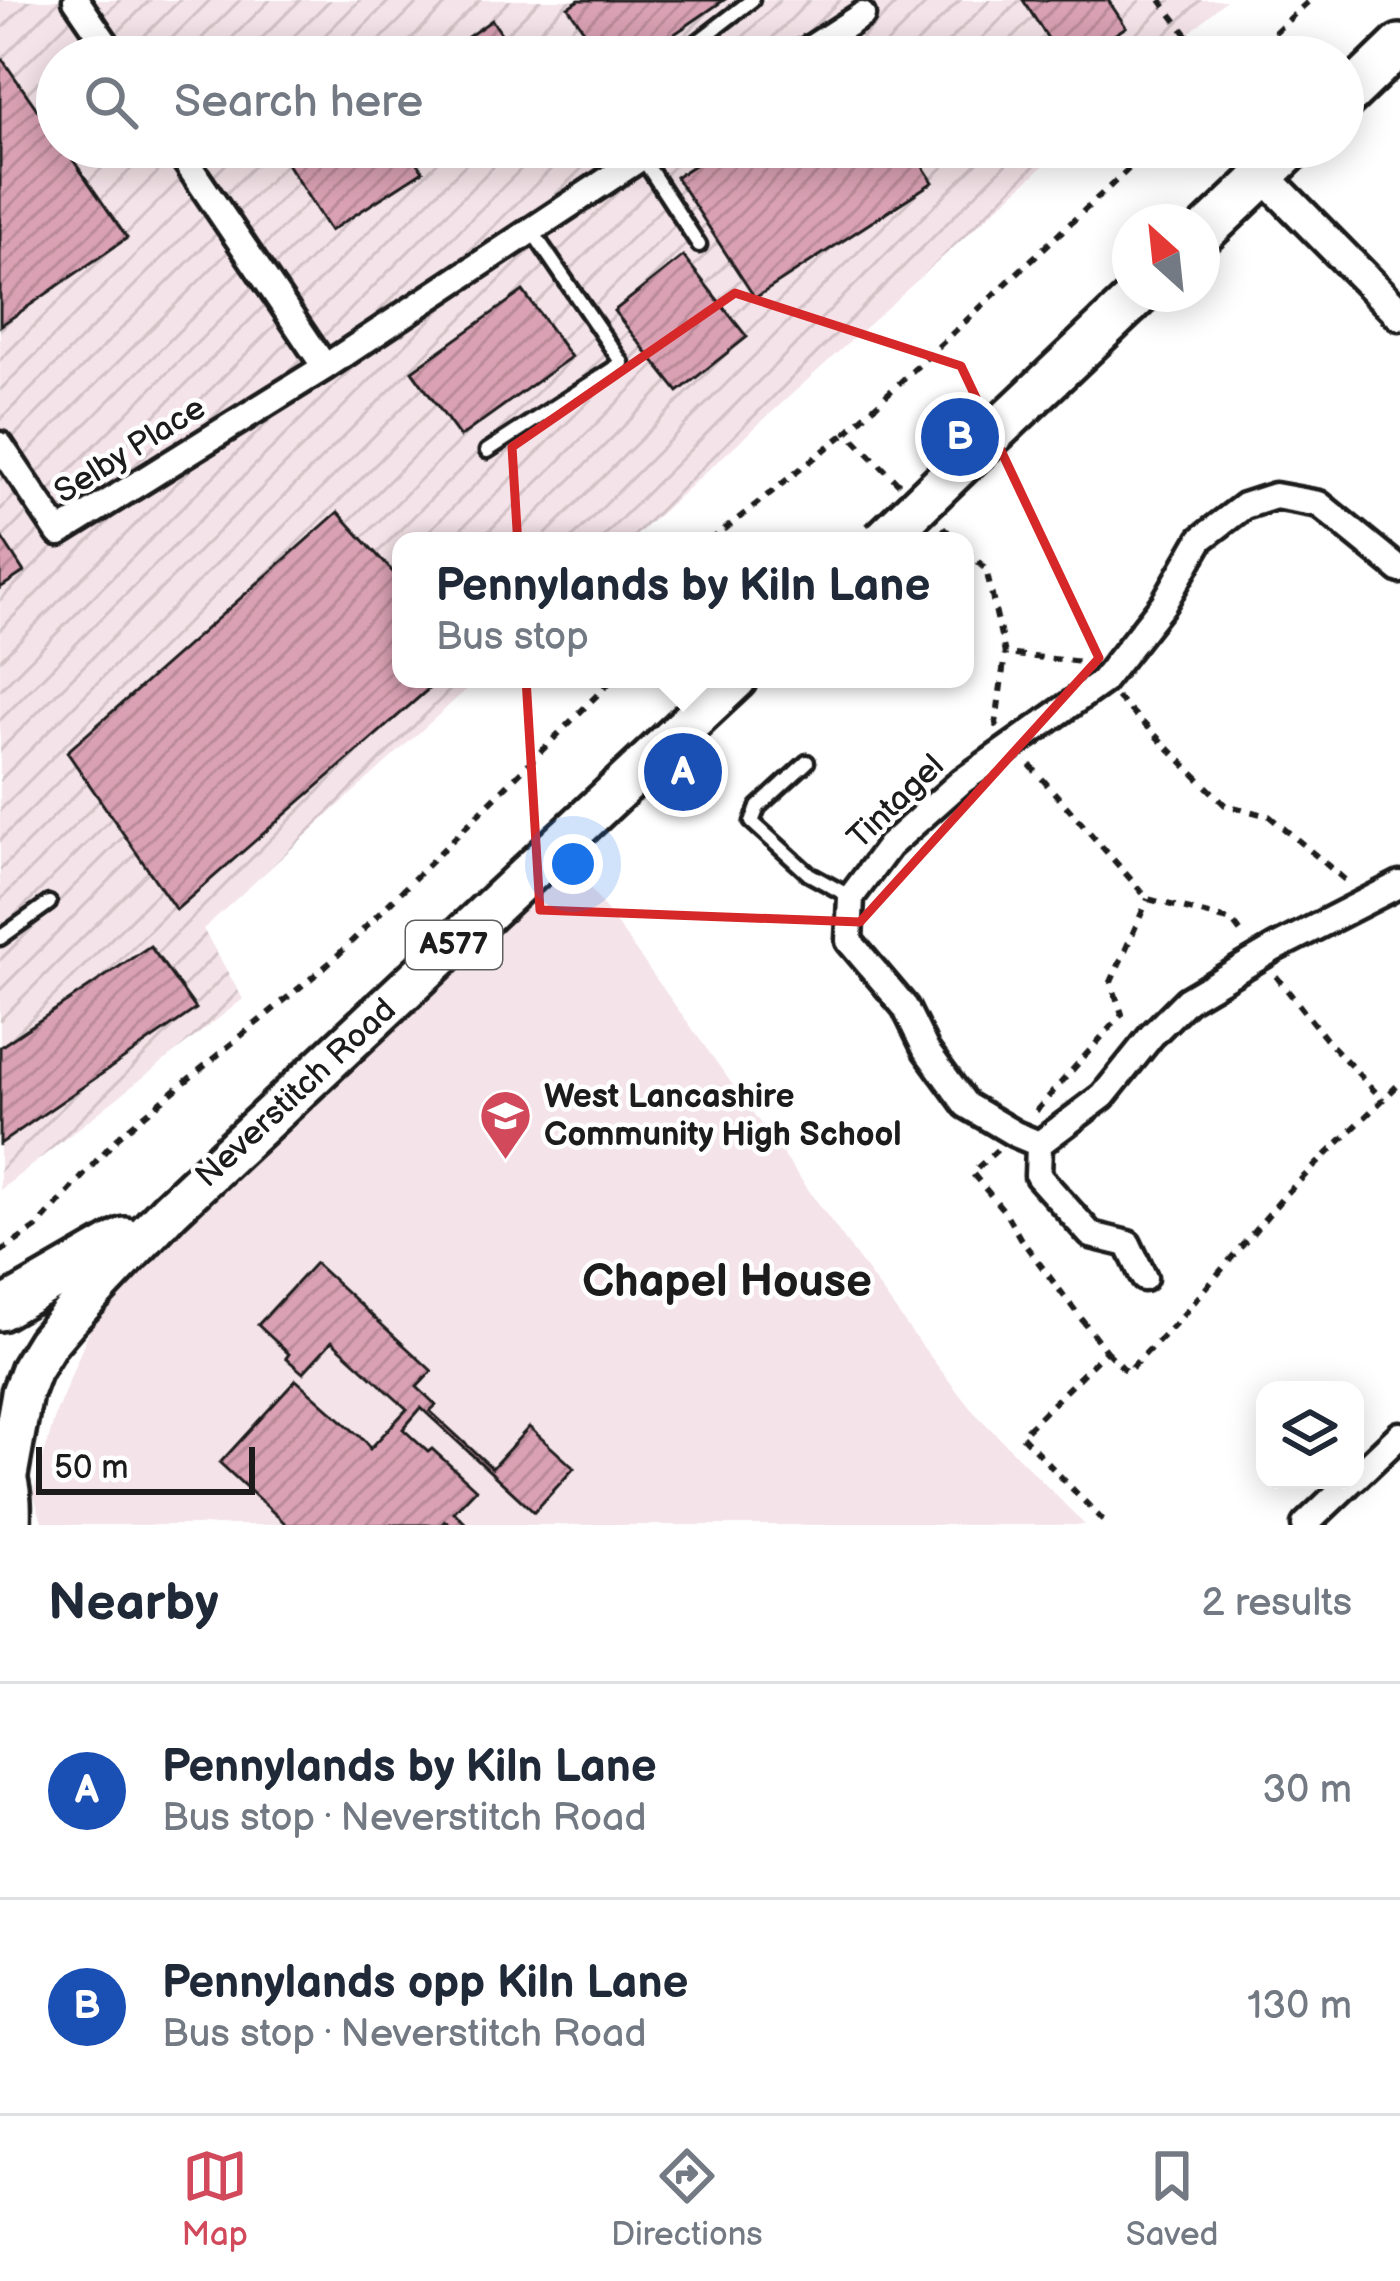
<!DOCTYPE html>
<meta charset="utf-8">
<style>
:root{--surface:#fff;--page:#f2f2f3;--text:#1f2937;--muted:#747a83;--line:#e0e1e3;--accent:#d1495b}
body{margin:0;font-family:"Balsamiq Sans",sans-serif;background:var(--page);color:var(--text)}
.controls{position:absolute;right:36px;bottom:36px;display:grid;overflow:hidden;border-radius:24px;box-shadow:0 6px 30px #0003}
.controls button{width:108px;height:108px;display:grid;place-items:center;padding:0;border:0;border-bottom:3px solid var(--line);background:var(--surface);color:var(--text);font:60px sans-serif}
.compass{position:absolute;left:1112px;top:204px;width:108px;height:108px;border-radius:50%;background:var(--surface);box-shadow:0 6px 30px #0003;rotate:333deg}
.scale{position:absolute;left:36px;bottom:30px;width:219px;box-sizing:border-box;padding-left:12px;border:6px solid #1c1c1c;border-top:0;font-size:33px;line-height:42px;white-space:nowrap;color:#1c1c1c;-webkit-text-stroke:9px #fff;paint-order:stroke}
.you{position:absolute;left:573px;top:864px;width:42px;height:42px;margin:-30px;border:9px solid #fff;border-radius:50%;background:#1a73e8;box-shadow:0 0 0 18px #1a73e833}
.badge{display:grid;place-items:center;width:78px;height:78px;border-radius:50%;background:var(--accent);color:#fff;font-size:39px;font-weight:700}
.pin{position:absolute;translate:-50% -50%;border:6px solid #fff;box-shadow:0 3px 12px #0006}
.popup{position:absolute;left:392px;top:532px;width:582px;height:156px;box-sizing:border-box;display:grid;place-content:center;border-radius:24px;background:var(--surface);filter:drop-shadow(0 3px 9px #0005);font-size:39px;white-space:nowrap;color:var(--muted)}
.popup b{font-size:45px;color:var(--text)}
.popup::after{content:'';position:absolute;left:50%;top:100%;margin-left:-24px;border:24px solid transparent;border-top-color:var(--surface)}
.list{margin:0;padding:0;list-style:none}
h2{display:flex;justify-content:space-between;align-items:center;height:156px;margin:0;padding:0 48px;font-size:51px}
h2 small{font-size:39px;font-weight:400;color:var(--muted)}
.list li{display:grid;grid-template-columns:78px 1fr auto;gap:36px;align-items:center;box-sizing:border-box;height:216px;padding:0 48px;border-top:3px solid var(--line)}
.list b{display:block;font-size:45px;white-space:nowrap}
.list p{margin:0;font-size:39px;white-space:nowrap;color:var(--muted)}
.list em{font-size:39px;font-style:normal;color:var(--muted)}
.icon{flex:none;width:66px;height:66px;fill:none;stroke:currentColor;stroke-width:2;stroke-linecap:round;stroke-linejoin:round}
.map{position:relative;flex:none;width:1400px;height:1525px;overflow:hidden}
.search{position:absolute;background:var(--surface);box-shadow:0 6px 30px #0003;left:36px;right:36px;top:36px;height:132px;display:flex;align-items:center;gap:30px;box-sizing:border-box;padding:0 42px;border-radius:66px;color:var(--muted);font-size:45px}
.sheet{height:588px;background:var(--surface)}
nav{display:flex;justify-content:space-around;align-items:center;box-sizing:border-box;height:168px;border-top:3px solid var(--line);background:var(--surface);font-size:33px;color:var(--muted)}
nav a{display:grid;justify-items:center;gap:6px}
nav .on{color:var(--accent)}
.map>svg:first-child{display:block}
.built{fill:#f4e3e8}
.industrial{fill:url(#industrial-furrows)}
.building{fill:url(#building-hatch);stroke:#1c1c1c;stroke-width:3}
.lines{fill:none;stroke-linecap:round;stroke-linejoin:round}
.service-casing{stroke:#1c1c1c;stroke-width:21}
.minor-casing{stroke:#1c1c1c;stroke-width:33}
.tertiary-casing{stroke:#1c1c1c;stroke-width:39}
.primary-casing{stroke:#1c1c1c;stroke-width:48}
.path{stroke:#1c1c1c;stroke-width:6;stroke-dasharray:9 9;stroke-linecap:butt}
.service{stroke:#fff;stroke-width:12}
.minor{stroke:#fff;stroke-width:24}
.tertiary{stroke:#fff;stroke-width:30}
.primary{stroke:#fff;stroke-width:39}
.primary-bridge-casing{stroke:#1c1c1c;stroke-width:48;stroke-linecap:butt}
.primary-bridge{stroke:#fff;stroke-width:39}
.marked{fill:none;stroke:#d62828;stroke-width:9;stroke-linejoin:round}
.labels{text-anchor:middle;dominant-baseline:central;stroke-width:9;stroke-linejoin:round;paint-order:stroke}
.shield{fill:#fff;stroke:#606060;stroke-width:3}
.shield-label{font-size:30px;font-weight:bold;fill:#1c1c1c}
.street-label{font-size:33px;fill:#1c1c1c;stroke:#fff}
.poi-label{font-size:33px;font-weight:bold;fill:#1c1c1c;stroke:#fff;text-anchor:start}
.district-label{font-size:45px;font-weight:bold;fill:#1c1c1c;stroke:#fff}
</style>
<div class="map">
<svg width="1400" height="1525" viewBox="0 0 1400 1525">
<defs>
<pattern id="industrial-furrows" width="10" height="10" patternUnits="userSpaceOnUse" patternTransform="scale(3)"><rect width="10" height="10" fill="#f4e3e8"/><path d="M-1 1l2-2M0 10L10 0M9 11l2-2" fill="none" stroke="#d1c2c6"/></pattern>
<pattern id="building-hatch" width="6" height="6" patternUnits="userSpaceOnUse" patternTransform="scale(3)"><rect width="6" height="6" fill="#d9a1b3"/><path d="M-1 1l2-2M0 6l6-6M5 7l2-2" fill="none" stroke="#ba8a99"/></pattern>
</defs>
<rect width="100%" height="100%" fill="#fff"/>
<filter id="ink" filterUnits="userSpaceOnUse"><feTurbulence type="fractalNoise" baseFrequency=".00833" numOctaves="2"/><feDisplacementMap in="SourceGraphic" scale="24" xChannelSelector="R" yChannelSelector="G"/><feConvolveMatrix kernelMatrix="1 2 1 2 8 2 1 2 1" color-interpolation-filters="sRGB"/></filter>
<g filter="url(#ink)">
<path class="built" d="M560,846L912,1333L971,1409L1085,1525H43L33,1493L56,1413L91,1326L170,1210Z"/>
<path class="industrial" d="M0,0H1226L1163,57H57V147H1064L630,541H401V679H478L203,929L243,999L0,1190Z"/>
<path class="building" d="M579,0H724L641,57H602L568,7Z
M1023,0H1108L1126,27L1081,57H1060Z
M492,20L517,57H439Z
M0,56L57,138V147H64L127,238L0,326Z
M303,147H407L423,171L330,231L284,159Z
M722,147H910L933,182L755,298L676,177Z
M683,256L747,337L678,392L614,311Z
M523,291L571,357L460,437L412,371Z
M338,512L401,581V679H440L176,910L67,752Z
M0,535L24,572L0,588Z
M150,946L196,1009L0,1144V1047Z
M315,1263L432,1371L417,1387L436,1405L430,1411L492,1468L529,1427L574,1468L534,1512L421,1408L403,1429L428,1452L432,1449L476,1489L454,1512L467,1525H450L445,1521L441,1525H287L220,1463L296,1380L367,1443L370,1449L407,1409L332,1341L303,1373L286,1358L289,1354L258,1325Z"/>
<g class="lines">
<defs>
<path id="service" d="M678,57L752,0
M641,156L699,245
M487,451L622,363L532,231
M807,762L758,807L752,822L809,874L851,897
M0,938L49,903"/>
<path id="minor" d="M76,0L115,57
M797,57L862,15
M176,147L325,367
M0,445L59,533L325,367L657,147
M1400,570L1319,504L1275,496L1244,506L1201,539L1164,603L1102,682L962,781L889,846L851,897L849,941L905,1007L926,1050L966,1105L1015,1134L1039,1144L1103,1096L1152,1035L1187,1000L1275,948L1400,884
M1039,1144L1038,1176L1091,1235L1128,1244L1144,1278
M1355,1478L1400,1435
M1305,1525L1352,1480"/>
<path id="tertiary" d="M1264,176L1400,314"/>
<path id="primary" d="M1343,100L1400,45
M1202,235L1294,147
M977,449L1140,294
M0,1310L125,1238
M0,1461C10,1482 11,1501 10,1525
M7,1475L22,1393L31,1369L47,1343L69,1317L170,1210L736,679"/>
</defs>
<use href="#service" class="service-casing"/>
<use href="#minor" class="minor-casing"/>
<use href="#tertiary" class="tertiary-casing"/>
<use href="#primary" class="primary-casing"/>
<path class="path" d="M1160,0L1204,57
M1248,57L1310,0
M899,484L847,432L1152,147
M943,527L957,541
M710,541L847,432
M965,549L986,569L1005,654L1082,662
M1117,697L1225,805L1269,816L1351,885
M998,727L996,724L1005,654
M1030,765L1148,899L1232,921L1245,938
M1276,976L1326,1039L1383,1100
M1036,1111L1122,1014L1111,982L1148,899
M997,1150L972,1173L1005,1212L1020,1238L1106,1351L1021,1435L1107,1525
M0,1252L36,1228L118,1137L332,961L613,679
M1106,1351L1127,1372L1178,1321L1285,1195L1400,1083"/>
<use href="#service" class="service"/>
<use href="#minor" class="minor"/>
<use href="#tertiary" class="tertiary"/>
<use href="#primary" class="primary"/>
<defs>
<path id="primary-bridge" d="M882,541L977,449"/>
</defs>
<use href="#primary-bridge" class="primary-bridge-casing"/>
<use href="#primary-bridge" class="primary-bridge"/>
</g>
</g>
<path class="marked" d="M735,293L961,366L1099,658L860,922L540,910L512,447Z"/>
<defs>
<symbol id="school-pin" viewBox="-11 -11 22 30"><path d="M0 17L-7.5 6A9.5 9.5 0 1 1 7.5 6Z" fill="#d1495b" stroke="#fff"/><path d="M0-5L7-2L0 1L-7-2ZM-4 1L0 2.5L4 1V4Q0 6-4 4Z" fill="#fff"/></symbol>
</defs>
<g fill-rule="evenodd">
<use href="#school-pin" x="476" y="1086" width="59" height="81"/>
</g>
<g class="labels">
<rect class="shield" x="406" y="921" width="96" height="48" rx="9"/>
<g class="shield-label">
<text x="454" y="945">A577</text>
</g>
<g class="street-label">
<text transform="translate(130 450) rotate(-32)">Selby Place</text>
<text transform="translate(896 802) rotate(-44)">Tintagel</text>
<text transform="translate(296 1093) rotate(-43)">Neverstitch Road</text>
</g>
<g class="poi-label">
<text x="544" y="1097">West Lancashire<tspan x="544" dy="38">Community High School</tspan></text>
</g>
<g class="district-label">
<text x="727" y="1282">Chapel House</text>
</g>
</g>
</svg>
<div class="controls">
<button><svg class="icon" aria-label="layers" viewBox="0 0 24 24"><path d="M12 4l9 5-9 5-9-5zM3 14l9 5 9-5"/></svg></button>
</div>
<svg class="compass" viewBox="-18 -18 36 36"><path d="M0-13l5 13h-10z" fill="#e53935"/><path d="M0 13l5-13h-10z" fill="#747a83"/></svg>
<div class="scale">50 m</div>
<div class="you"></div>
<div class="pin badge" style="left:683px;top:772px;background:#1a4fb4">A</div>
<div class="popup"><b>Pennylands by Kiln Lane</b>Bus stop</div>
<div class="pin badge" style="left:960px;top:437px;background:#1a4fb4">B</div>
<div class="search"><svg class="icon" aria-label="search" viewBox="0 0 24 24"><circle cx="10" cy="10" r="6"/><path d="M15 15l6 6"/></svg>Search here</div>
</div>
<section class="sheet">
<h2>Nearby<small>2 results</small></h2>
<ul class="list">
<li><span class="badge" style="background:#1a4fb4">A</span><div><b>Pennylands by Kiln Lane</b><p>Bus stop · Neverstitch Road</p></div><em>30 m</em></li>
<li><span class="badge" style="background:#1a4fb4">B</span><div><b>Pennylands opp Kiln Lane</b><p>Bus stop · Neverstitch Road</p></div><em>130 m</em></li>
</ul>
</section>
<nav>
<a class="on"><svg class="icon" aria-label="map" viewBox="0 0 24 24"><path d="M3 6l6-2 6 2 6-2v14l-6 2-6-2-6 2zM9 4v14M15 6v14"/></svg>Map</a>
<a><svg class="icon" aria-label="directions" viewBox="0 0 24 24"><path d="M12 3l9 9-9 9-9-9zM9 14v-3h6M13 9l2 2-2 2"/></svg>Directions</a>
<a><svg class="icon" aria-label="saved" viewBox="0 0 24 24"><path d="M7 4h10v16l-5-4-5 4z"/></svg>Saved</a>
</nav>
